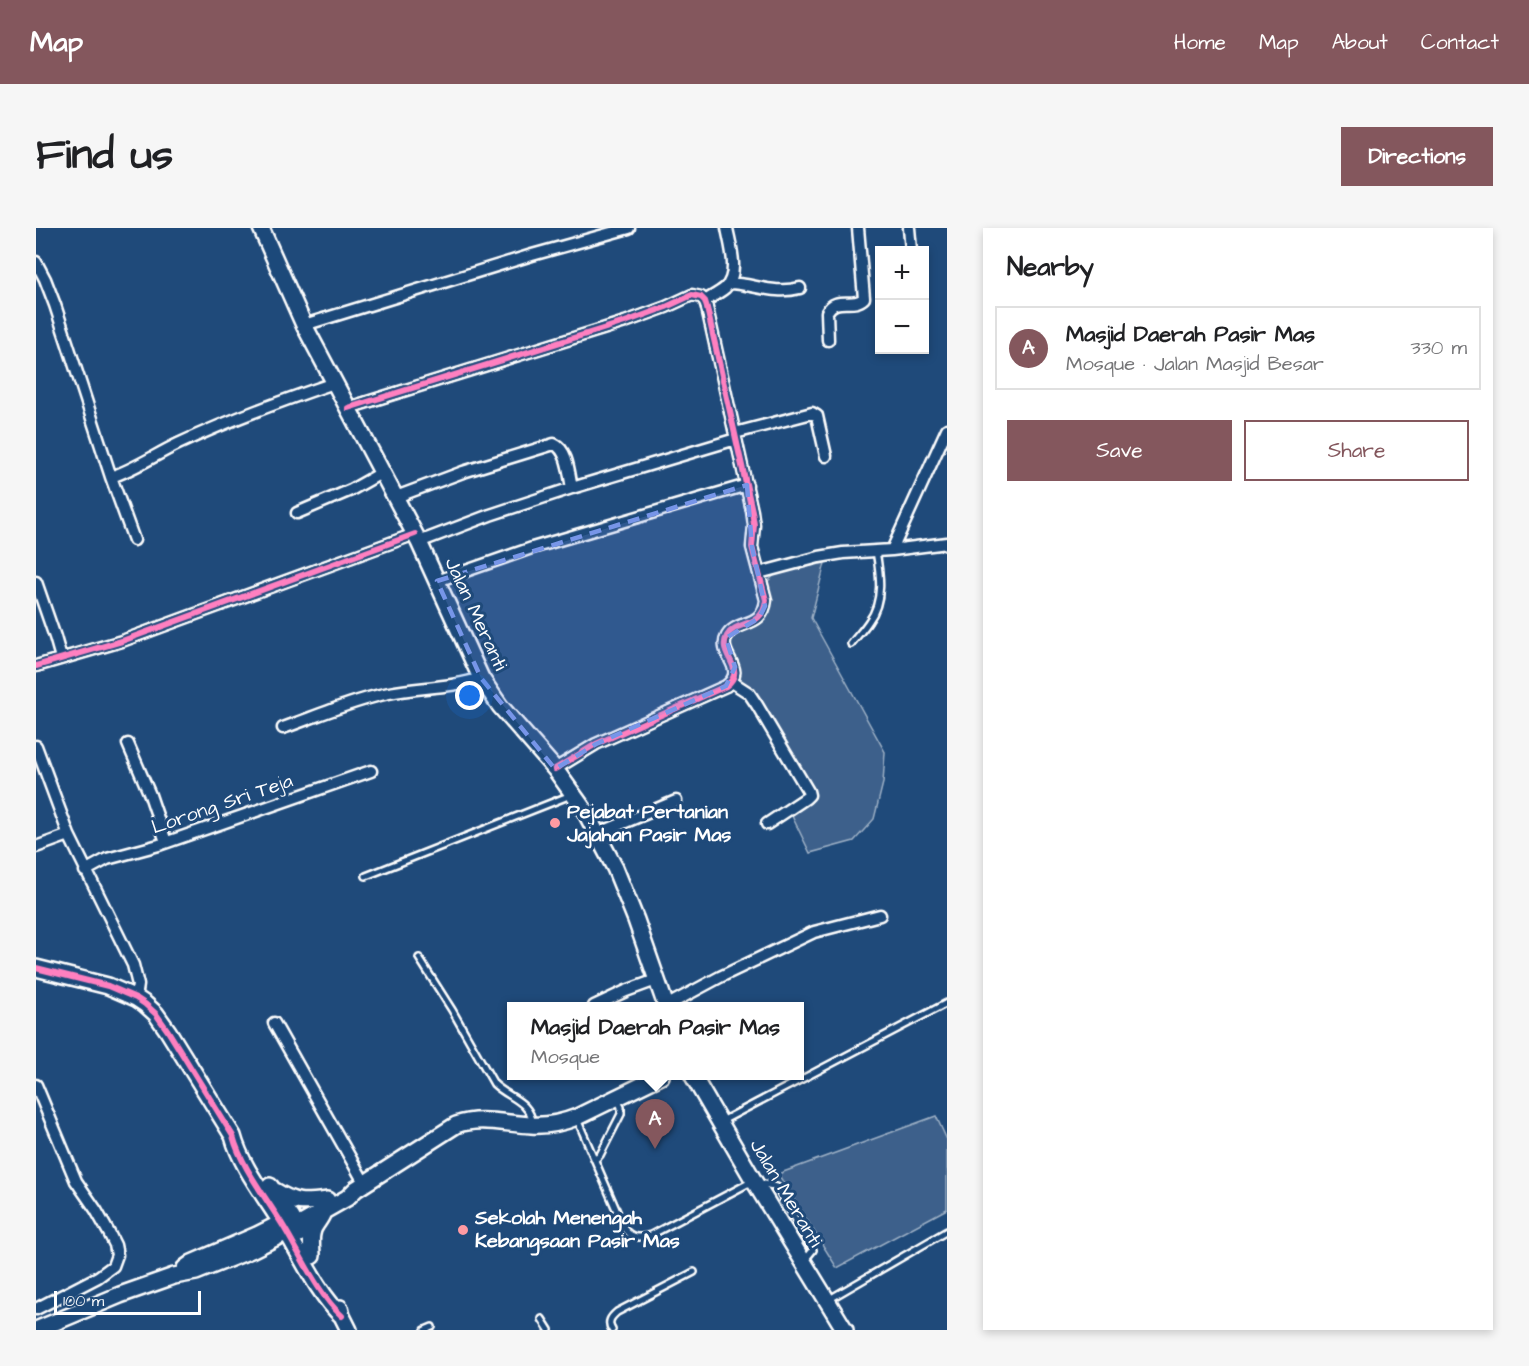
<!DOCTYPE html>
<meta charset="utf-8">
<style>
:root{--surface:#fff;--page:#f6f6f6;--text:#202124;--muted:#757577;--line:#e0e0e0;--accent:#84575d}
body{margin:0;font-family:"Architects Daughter",sans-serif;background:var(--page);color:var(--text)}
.controls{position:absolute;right:18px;top:18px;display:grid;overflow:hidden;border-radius:0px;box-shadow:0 3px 9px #0003}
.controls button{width:54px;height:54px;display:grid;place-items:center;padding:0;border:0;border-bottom:2px solid var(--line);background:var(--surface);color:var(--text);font:30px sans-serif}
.scale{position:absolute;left:18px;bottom:15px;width:147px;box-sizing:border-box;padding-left:6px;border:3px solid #fff;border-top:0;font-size:16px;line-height:21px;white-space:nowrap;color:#fff;-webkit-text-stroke:4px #1f4a7a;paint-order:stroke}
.you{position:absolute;left:434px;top:468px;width:21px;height:21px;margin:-15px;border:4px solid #fff;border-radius:50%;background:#1a73e8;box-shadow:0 0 0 9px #1a73e833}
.badge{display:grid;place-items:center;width:39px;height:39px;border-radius:50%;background:var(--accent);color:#fff;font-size:20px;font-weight:700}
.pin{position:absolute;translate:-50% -50px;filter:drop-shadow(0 2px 3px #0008)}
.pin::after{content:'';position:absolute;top:32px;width:21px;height:18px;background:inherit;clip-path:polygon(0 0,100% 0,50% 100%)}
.popup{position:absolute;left:471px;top:774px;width:297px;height:78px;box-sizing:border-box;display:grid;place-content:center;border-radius:0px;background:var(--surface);filter:drop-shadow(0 2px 4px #0005);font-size:20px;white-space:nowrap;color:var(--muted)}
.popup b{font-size:22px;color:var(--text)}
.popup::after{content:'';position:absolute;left:50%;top:100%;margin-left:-12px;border:12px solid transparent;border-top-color:var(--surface)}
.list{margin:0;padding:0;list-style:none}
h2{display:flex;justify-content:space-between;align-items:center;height:78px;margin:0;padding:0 24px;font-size:26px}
h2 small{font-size:20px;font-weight:400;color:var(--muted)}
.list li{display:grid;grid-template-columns:39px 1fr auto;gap:18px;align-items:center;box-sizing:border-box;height:84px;margin:0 12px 12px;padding:0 12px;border:2px solid var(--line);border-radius:0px}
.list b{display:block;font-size:22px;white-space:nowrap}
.list p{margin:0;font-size:20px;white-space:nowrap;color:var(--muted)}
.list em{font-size:20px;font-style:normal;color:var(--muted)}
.actions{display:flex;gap:12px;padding:18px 24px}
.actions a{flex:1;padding:14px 0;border:2px solid var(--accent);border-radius:0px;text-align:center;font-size:21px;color:var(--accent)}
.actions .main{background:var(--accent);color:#fff}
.map{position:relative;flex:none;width:911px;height:1102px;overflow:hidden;border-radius:0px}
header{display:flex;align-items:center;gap:36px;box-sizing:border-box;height:84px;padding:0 30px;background:var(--accent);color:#fff}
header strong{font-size:28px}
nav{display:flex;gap:33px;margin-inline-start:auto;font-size:21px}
.intro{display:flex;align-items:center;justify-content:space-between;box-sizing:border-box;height:144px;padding:0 36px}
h1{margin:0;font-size:42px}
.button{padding:15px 27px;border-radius:0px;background:var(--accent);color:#fff;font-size:21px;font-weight:700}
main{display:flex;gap:36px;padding:0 36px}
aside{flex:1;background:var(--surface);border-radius:0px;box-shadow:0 3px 9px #0003}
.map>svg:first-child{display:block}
.green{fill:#3c618b;stroke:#9eb0c5;stroke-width:1.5}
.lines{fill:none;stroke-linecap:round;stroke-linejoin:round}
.lane-casing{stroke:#fff;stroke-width:10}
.street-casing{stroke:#fff;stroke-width:15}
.secondary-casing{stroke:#fff;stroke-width:20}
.lane{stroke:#1f4a7a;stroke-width:5}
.street{stroke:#1f4a7a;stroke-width:10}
.secondary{stroke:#1f4a7a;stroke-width:15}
.cycleway-casing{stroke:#1f4a7a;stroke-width:10}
.cycleway{stroke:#ff80c0;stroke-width:6}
.marked{fill:#7795e8;fill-opacity:0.2;stroke:#7795e8;stroke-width:4.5;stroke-dasharray:12 8;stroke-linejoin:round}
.poi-dot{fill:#ff9aa2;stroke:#1f4a7a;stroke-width:2}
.labels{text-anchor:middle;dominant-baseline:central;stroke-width:6;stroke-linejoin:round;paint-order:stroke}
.street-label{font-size:20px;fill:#fff;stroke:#1f4a7a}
.poi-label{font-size:20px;font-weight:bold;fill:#fff;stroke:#1f4a7a;text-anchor:start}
</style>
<header>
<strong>Map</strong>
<nav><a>Home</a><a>Map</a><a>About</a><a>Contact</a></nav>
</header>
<div class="intro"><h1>Find us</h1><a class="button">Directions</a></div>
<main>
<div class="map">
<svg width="911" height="1102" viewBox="0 0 911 1102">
<rect width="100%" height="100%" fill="#1f4a7a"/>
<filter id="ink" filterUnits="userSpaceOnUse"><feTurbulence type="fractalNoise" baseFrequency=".0167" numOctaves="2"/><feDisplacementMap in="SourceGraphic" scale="12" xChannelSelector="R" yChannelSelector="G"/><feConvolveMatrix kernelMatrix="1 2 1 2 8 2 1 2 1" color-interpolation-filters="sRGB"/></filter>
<g filter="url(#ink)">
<path class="green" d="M789,335L775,390L849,524L847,555L838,591L818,613L774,625L755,586L778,569L721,467L701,452L703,449L701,434L694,418L693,411L699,405L730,389L732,384V353L741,345Z
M900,888L911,912V981L801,1040L742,946Z"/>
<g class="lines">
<defs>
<path id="lane" d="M815,416C821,408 828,401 833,393C848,373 844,346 840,323
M330,648L535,567
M383,730L416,782L458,856C474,871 493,872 497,896
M541,891L589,1002C597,1011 604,1010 615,1007L715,954
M684,894L911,775
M559,932L564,927L585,886V879L581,871
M724,955L741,959L777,1022L768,1033
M792,1072L911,1003
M506,1091L513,1102
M389,1102L396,1099
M576,1102C571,1094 575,1089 581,1084L658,1044"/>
<path id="street" d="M873,0L875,22
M0,34L9,51L19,77L75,249L98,312
M693,55C719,56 738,67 764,60
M669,73C675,69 683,65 689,60C704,46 694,17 691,0
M268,97L496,27L593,0
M792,112L791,84C800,67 817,81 828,70L822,0
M312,180L589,94L630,79L656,67L665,69L669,73L671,80L716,283L718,297L716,319L730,372C727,401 701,391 691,408C680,427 713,440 690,458L560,516L519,541
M699,205L776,185L781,188L790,228
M75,249C99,241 119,227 142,216C193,192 245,173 298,155
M360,269L427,244L518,216C532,222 533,246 536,260
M261,285L315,262L347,244
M383,314L454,287L536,260L700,211
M856,322L911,201
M723,345L783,329L807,325L856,322L911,315
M401,353L496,320L711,257
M0,354L19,409L25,430
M0,438L86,413L379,306
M696,454L713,465L721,477L772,563L773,567L770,570L731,596
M247,500C281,488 318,472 353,465C384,459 416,460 445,450
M92,516L114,567L130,614
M0,518L33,607L97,737L102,757L100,770
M561,606L640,573
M0,619L33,607
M49,643L71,631L123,617L335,543
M558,778L590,763L620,752
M630,778L684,749L778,704L844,687
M238,795L329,956
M0,857L40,953L60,982L73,1005L79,1017L81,1027L77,1038L62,1049L0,1081"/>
<path id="secondary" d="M225,0L268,97L383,314L445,450L464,478L519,541L549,583L561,606L579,640L600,692L630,778
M0,740L72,758L100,770L109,776L120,786L132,803L197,908C205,938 229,968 246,996C264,1025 281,1065 306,1088
M657,848L718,953L809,1102
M234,958L256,990L264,1006
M239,963C260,976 267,975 291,972
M276,1028C276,1020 274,1010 277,1002C279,996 285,991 287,984
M149,1040L156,1035L221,1007L255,990
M304,1080L306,1088L313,1102
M0,1102L84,1067L138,1048L160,1044L215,1022L251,1004L311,970L320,961L420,897C444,888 470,896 495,897C511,898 526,895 541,889L625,848"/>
</defs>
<use href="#lane" class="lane-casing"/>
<use href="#street" class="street-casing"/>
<use href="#secondary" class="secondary-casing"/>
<use href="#lane" class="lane"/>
<use href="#street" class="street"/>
<use href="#secondary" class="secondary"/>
<defs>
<path id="cycleway" d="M312,180L589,94L630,79L656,67L665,69L669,73L671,80L716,283L718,297L716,319L730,372C727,401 701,391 691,408C680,427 713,440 690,458L560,516L519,541
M0,438L86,413L379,306
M0,740L72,758L100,770L109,776L120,786L132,803L197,908C205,938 229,968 246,996C264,1025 281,1065 306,1088"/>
</defs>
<use href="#cycleway" class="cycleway-casing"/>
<use href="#cycleway" class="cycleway"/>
</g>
</g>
<path class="marked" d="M711,257L716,319L729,378L723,390L690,410L699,439L690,458L560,516L519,541L445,450L401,353Z"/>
<g class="poi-dot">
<circle cx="519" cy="595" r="6"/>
<circle cx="427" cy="1002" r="6"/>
</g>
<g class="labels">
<g class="street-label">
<text transform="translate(440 386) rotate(65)">Jalan Meranti</text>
<text transform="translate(186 576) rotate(-19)">Lorong Sri Teja</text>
<text transform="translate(750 965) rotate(59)">Jalan Meranti</text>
</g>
<g class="poi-label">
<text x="531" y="584">Pejabat Pertanian<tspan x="531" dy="23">Jajahan Pasir Mas</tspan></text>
<text x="439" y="990">Sekolah Menengah<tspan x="439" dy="23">Kebangsaan Pasir Mas</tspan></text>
</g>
</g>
</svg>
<div class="controls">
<button>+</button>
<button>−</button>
</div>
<div class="scale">100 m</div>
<div class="you"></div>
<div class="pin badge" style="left:619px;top:921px">A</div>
<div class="popup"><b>Masjid Daerah Pasir Mas</b>Mosque</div>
</div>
<aside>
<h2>Nearby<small></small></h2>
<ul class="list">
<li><span class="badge">A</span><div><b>Masjid Daerah Pasir Mas</b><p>Mosque · Jalan Masjid Besar</p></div><em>330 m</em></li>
</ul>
<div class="actions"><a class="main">Save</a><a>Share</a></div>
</aside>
</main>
